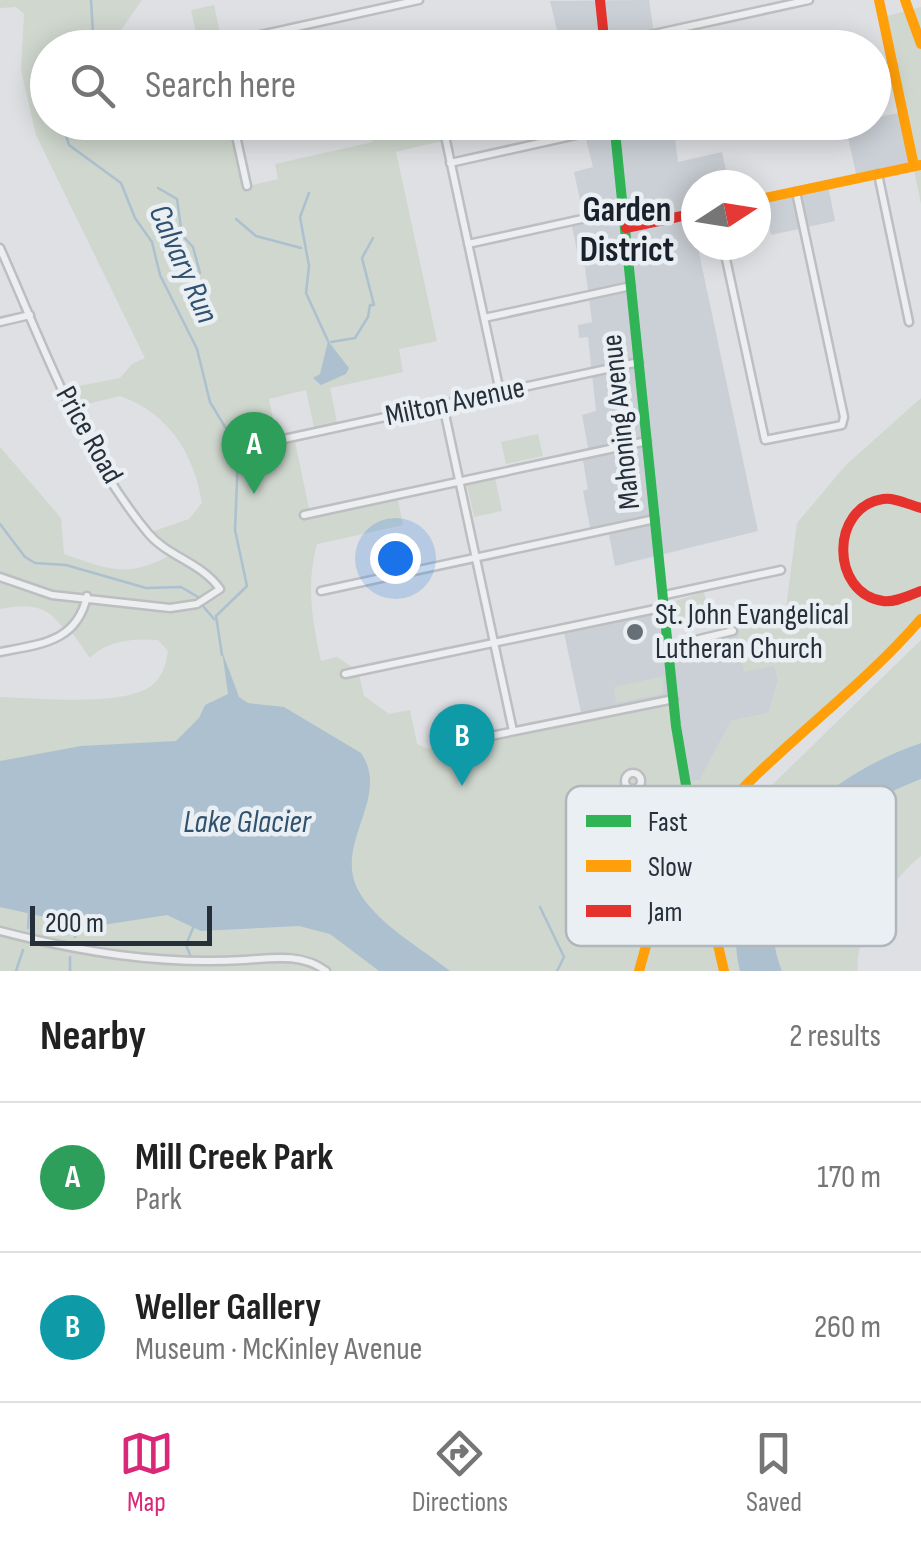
<!DOCTYPE html>
<meta charset="utf-8">
<style>
:root{--surface:#fff;--page:#f2f2f2;--text:#222;--muted:#767676;--line:#e0e0e0;--accent:#db2777}
body{margin:0;font-family:"Sofia Sans Condensed",sans-serif;background:var(--page);color:var(--text)}
.compass{position:absolute;left:681px;top:170px;width:90px;height:90px;border-radius:50%;background:var(--surface);box-shadow:0 5px 25px #0003;rotate:78deg}
.scale{position:absolute;left:30px;bottom:25px;width:182px;box-sizing:border-box;padding-left:10px;border:5px solid #26303b;border-top:0;font-size:28px;line-height:35px;white-space:nowrap;color:#26303b;-webkit-text-stroke:8px #eaeff3;paint-order:stroke}
.you{position:absolute;left:395px;top:558px;width:35px;height:35px;margin:-25px;border:8px solid #fff;border-radius:50%;background:#1a73e8;box-shadow:0 0 0 15px #1a73e833}
.badge{display:grid;place-items:center;width:65px;height:65px;border-radius:50%;background:var(--accent);color:#fff;font-size:32px;font-weight:700}
.pin{position:absolute;translate:-50% -82px;filter:drop-shadow(0 2px 5px #0008)}
.pin::after{content:'';position:absolute;top:52px;width:35px;height:30px;background:inherit;clip-path:polygon(0 0,100% 0,50% 100%)}
.list{margin:0;padding:0;list-style:none}
h2{display:flex;justify-content:space-between;align-items:center;height:130px;margin:0;padding:0 40px;font-size:42px}
h2 small{font-size:32px;font-weight:400;color:var(--muted)}
.list li{display:grid;grid-template-columns:65px 1fr auto;gap:30px;align-items:center;box-sizing:border-box;height:150px;padding:0 40px;border-top:2px solid var(--line)}
.list b{display:block;font-size:38px;white-space:nowrap}
.list p{margin:0;font-size:32px;white-space:nowrap;color:var(--muted)}
.list em{font-size:32px;font-style:normal;color:var(--muted)}
.icon{flex:none;width:55px;height:55px;fill:none;stroke:currentColor;stroke-width:2;stroke-linecap:round;stroke-linejoin:round}
.map{position:relative;flex:none;width:921px;height:971px;overflow:hidden}
.search{position:absolute;background:var(--surface);box-shadow:0 5px 25px #0003;left:30px;right:30px;top:30px;height:110px;display:flex;align-items:center;gap:25px;box-sizing:border-box;padding:0 35px;border-radius:55px;color:var(--muted);font-size:38px}
.sheet{height:430px;background:var(--surface)}
nav{display:flex;justify-content:space-around;align-items:center;box-sizing:border-box;height:140px;border-top:2px solid var(--line);background:var(--surface);font-size:28px;color:var(--muted)}
nav a{display:grid;justify-items:center;gap:5px}
nav .on{color:var(--accent)}
.map>svg:first-child{display:block}
.built{fill:#cbd0d6}
.green{fill:#cfd7ce}
.water{fill:#acc0cf}
.lines{fill:none;stroke-linecap:round;stroke-linejoin:round}
.stream{stroke:#acc0cf;stroke-width:2.5}
.street-casing{stroke:#bcbec1;stroke-width:11}
.street{stroke:#edeef0;stroke-width:6}
.fast{stroke:#30b455;stroke-width:10}
.slow{stroke:#ff9f0a;stroke-width:10}
.jam{stroke:#e5322d;stroke-width:10}
.jam-bridge-casing{stroke:#babdc1;stroke-width:15;stroke-linecap:butt}
.jam-bridge{stroke:#e5322d;stroke-width:10}
.poi-dot{fill:#666e76;stroke:#eaeff3;stroke-width:4}
.labels{text-anchor:middle;dominant-baseline:central;stroke-width:9;stroke-linejoin:round;paint-order:stroke}
.street-label{font-size:30px;fill:#26303b;stroke:#eaeff3}
.poi-label{font-size:30px;fill:#26303b;stroke:#eaeff3;text-anchor:start}
.water-label{font-size:32px;font-style:italic;fill:#31526e;stroke:#eaeff3}
.quarter-label{font-size:35px;font-weight:bold;fill:#18212c;stroke:#eaeff3}
.key{fill:#eaeff3;stroke:#afb6bc;stroke-width:2.5}
.key-label{font-size:28px;fill:#26303b}
</style>
<div class="map">
<svg width="921" height="971" viewBox="0 0 921 971">
<rect width="100%" height="100%" fill="#dee0e3"/>
<path class="built" d="M649,0L656,47H561L550,1Z
M903,112L914,166L857,178L845,124L874,122V118Z
M582,123H673L678,162L722,152L729,185H696V213L691,215L758,531L615,566L608,529L591,532L583,491L588,489L582,455L589,453L582,415L596,411L588,337L579,338L578,325L592,322L585,267L580,265L571,222L584,218L574,172L593,167Z
M828,185L835,221L771,235L763,199Z
M666,606L670,646L736,631L775,666L778,681L769,713L731,721L700,780L686,782L582,717L563,628Z"/>
<path class="green" d="M0,0H142L109,47L48,48V122L184,123L194,135L233,125L248,186L278,179L275,164L373,142L370,123H442L446,140L396,152L437,341L399,349L403,372L330,388L338,427L315,432L306,390L269,399L277,440L294,437L310,513L397,495L403,525L317,544C306,585 312,620 321,661L337,657L358,671L364,696L389,714L410,710L417,744L428,749L676,699L686,782L700,780L731,721L769,713L778,681L775,666L744,672L735,626L785,616L797,523L846,465L921,398V619L695,837L699,856L921,640V743C834,771 712,866 740,971H0V697C35,698 123,707 151,686C162,678 166,665 168,651L158,640C135,638 107,640 90,658L71,631L67,634C49,605 32,603 0,609V447L61,518L64,554C109,570 130,579 174,553L148,533L189,519L202,503C194,454 169,413 120,396L71,408L63,389L120,378L132,364L145,358L36,135L21,70L24,14L16,7L0,8Z
M214,5L221,37L198,42L191,10Z
M921,7V204L883,17Z
M538,434L543,456L506,464L501,442Z
M495,478L502,511L474,517L467,485Z
M704,592L710,619L680,625L675,601Z
M664,676L663,694L616,703L614,687Z
M921,779V856C894,876 853,937 858,971H782C744,869 842,811 921,779Z"/>
<path class="water" d="M328,341L349,368L346,374L321,385L313,378L320,374Z
M222,651L239,697L248,703L284,707L361,753C391,796 335,842 357,888C374,922 421,948 450,971H379L330,934L299,926L201,931L167,915L90,927L0,907V761L81,746L176,741L199,718L205,705L228,694Z
M921,743V779C842,811 743,869 782,971H740C712,866 834,771 921,743Z"/>
<g class="lines">
<path class="stream" d="M87,48L93,34L91,0
M62,122L69,145L121,183L135,218L152,242L160,275L197,349L210,402L236,445
M158,188L177,199L182,235L193,247L200,273
M309,193L300,217L309,266L306,293L328,341
M236,219L256,236L301,248
M331,342L355,338L368,317L370,305H374L362,258L373,238
M0,524L25,557L35,563L66,565L146,588L181,587L198,597
M202,605L214,619
M222,655L216,616L247,586L235,530L238,456
M540,907L564,957L557,971
M28,928L29,913
M75,937L78,924
M190,955L186,945L193,928
M70,957V971
M16,971L23,950"/>
<defs>
<path id="street" d="M201,48L419,0
M590,48L809,0
M874,71L893,66
M233,122L247,186
M442,122L500,392
M450,163L635,122
M878,174L909,322
M468,244L623,210
M723,245L765,440L842,425L844,417L796,192
M0,248C43,344 80,451 148,533C168,557 201,562 220,589L197,604L170,608L52,595L0,577
M484,318L631,286
M0,322L30,315
M443,405L513,731
M270,442L639,362
M304,515L647,441
M321,591L655,519
M665,595L781,570
M670,646L733,631
M0,652C41,644 77,642 87,596
M345,674L665,607
M441,746L674,699
M625 781a8 8 0 1 1 16 0a8 8 0 1 1-16 0Z
M0,931C81,952 160,965 244,960C272,958 302,953 326,971"/>
</defs>
<use href="#street" class="street-casing"/>
<use href="#street" class="street"/>
<path class="fast" d="M614,122L676,726L689,803"/>
<path class="slow" d="M879,0L914,166
M905,0L921,44
M756,200L921,165
M700,867L724,971
M639,971C650,931 660,892 684,858C746,767 848,704 921,619"/>
<path class="jam" d="M600,0L605,48
M626,228L696,213
M921,508C910,505 894,497 883,499C830,507 830,593 883,601C895,603 910,595 921,591"/>
<defs>
<path id="jam-bridge" d="M689,803L700,867"/>
</defs>
<use href="#jam-bridge" class="jam-bridge-casing"/>
<use href="#jam-bridge" class="jam-bridge"/>
</g>
<circle class="poi-dot" cx="635" cy="632" r="10"/>
<g class="labels">
<g class="street-label">
<text transform="translate(455 402) rotate(-12)">Milton Avenue</text>
<text transform="translate(621 422) rotate(-96)">Mahoning Avenue</text>
<text transform="translate(89 435) rotate(61)">Price Road</text>
</g>
<g class="poi-label">
<text x="655" y="615">St. John Evangelical<tspan x="655" dy="34">Lutheran Church</tspan></text>
</g>
<g class="water-label">
<text transform="translate(183 264) rotate(66)">Calvary Run</text>
<text x="247" y="822">Lake Glacier</text>
</g>
<g class="quarter-label">
<text x="627" y="210">Garden<tspan x="627" dy="40">District</tspan></text>
</g>
</g>
<rect x="566" y="786" width="330" height="160" rx="15" class="key"/>
<rect x="586" y="815" width="45" height="12" fill="#30b455"/>
<rect x="586" y="860" width="45" height="12" fill="#ff9f0a"/>
<rect x="586" y="905" width="45" height="12" fill="#e5322d"/>
<g class="key-label">
<text x="648" y="831">Fast</text>
<text x="648" y="876">Slow</text>
<text x="648" y="921">Jam</text>
</g>
</svg>
<svg class="compass" viewBox="-18 -18 36 36"><path d="M0-13l5 13h-10z" fill="#e53935"/><path d="M0 13l5-13h-10z" fill="#767676"/></svg>
<div class="scale">200 m</div>
<div class="you"></div>
<div class="pin badge" style="left:254px;top:494px;background:#2e9e5b">A</div>
<div class="pin badge" style="left:462px;top:786px;background:#0f9aa8">B</div>
<div class="search"><svg class="icon" aria-label="search" viewBox="0 0 24 24"><circle cx="10" cy="10" r="6"/><path d="M15 15l6 6"/></svg>Search here</div>
</div>
<section class="sheet">
<h2>Nearby<small>2 results</small></h2>
<ul class="list">
<li><span class="badge" style="background:#2e9e5b">A</span><div><b>Mill Creek Park</b><p>Park</p></div><em>170 m</em></li>
<li><span class="badge" style="background:#0f9aa8">B</span><div><b>Weller Gallery</b><p>Museum · McKinley Avenue</p></div><em>260 m</em></li>
</ul>
</section>
<nav>
<a class="on"><svg class="icon" aria-label="map" viewBox="0 0 24 24"><path d="M3 6l6-2 6 2 6-2v14l-6 2-6-2-6 2zM9 4v14M15 6v14"/></svg>Map</a>
<a><svg class="icon" aria-label="directions" viewBox="0 0 24 24"><path d="M12 3l9 9-9 9-9-9zM9 14v-3h6M13 9l2 2-2 2"/></svg>Directions</a>
<a><svg class="icon" aria-label="saved" viewBox="0 0 24 24"><path d="M7 4h10v16l-5-4-5 4z"/></svg>Saved</a>
</nav>
